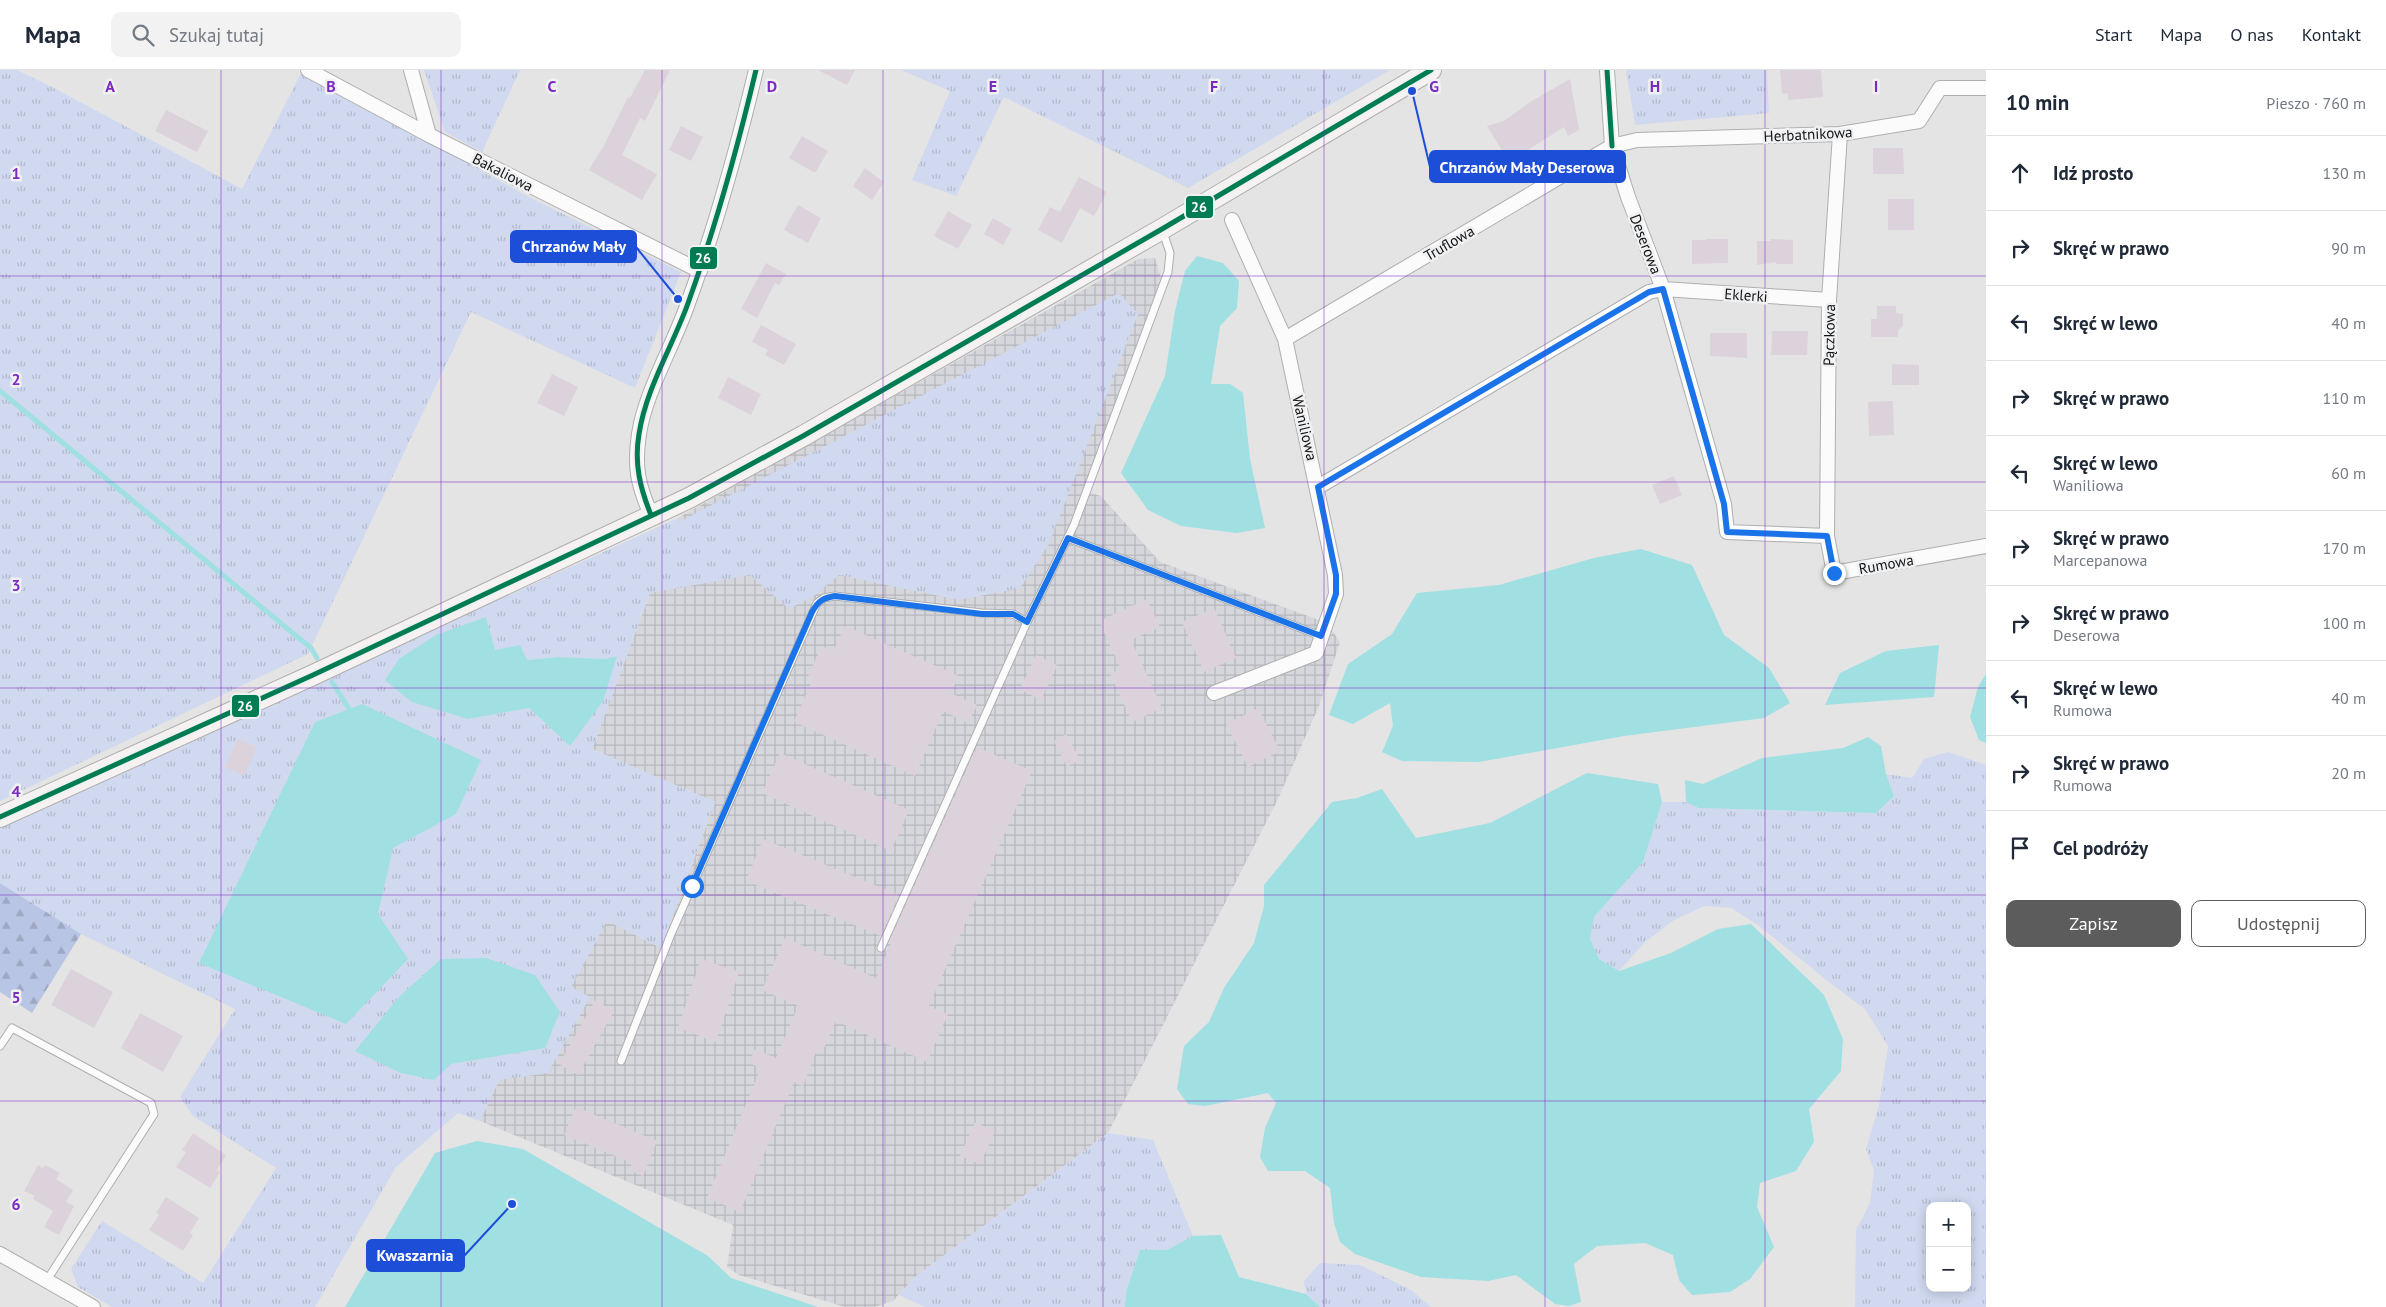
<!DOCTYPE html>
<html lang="pl">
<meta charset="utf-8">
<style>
:root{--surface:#fff;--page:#f2f2f3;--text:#1f2937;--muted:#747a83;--line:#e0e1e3;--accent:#5c5c5d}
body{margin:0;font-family:"PT Sans",sans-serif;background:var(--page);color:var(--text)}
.controls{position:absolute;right:15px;bottom:15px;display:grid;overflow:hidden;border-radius:10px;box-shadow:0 2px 12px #0003}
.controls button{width:45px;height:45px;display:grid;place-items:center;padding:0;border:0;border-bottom:1px solid var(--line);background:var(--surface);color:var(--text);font:25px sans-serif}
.stop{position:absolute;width:15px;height:15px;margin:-11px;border:4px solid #1a73e8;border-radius:50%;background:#fff}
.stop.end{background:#1a73e8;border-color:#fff;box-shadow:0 1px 5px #0008}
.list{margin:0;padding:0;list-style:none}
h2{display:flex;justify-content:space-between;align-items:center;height:65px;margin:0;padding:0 20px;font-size:21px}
h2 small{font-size:16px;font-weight:400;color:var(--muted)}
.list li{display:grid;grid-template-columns:32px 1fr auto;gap:15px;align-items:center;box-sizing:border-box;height:75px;padding:0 20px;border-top:1px solid var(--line)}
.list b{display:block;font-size:19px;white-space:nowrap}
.list p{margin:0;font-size:16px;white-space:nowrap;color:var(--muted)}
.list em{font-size:16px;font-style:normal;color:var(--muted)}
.actions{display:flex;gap:10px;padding:15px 20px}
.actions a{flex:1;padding:11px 0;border:1px solid var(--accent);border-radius:10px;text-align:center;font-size:18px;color:var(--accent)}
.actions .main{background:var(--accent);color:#fff}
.icon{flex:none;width:28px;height:28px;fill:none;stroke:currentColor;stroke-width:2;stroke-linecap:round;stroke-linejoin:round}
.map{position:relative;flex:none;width:1986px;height:1237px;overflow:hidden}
header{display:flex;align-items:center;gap:30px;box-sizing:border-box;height:70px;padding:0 25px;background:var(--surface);border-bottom:1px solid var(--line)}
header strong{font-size:24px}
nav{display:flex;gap:28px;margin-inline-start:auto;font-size:18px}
.search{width:350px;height:45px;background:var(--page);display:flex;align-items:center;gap:12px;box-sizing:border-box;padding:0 18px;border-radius:10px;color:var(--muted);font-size:19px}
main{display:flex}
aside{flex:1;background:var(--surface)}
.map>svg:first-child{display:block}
.industrial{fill:url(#industrial-grid)}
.grass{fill:url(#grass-tufts);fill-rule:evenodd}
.forest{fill:url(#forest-firs)}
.water{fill:#a0dfe2}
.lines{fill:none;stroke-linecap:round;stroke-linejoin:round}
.stream{stroke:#a0dfe2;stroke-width:5}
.building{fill:#dcd2db}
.lane-casing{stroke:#afafaf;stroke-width:9}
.street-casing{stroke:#afafaf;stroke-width:16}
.secondary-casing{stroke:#afafaf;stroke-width:22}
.lane{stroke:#fbfbfb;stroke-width:7}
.street{stroke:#fbfbfb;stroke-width:14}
.secondary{stroke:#f5f2f1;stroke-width:20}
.bus-1-casing{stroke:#f0f1f3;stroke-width:9}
.bus-1{stroke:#007c52;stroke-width:5}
.route{stroke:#1a73e8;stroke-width:6}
.grid{fill:none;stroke:#7b2cbf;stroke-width:1;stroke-opacity:0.55}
.labels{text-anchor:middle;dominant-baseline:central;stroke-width:5;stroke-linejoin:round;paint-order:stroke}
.street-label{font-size:15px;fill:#131314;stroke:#f0f1f3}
.grid-label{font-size:16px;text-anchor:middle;font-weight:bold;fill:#7b2cbf;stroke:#f0f1f3;stroke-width:5;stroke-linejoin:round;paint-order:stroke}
.leader{fill:none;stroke:#1d4ed8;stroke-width:2}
.callout-dot{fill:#1d4ed8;stroke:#f0f1f3;stroke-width:2}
.callout{fill:#1d4ed8;stroke:#1d4ed8;stroke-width:2}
.callout-label{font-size:16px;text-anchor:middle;font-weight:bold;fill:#fff}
.line-badge{stroke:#f0f1f3;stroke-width:2}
.badge-label{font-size:14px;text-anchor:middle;font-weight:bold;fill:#fff}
</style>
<header>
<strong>Mapa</strong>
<div class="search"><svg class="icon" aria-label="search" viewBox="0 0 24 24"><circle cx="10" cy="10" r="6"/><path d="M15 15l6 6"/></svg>Szukaj tutaj</div>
<nav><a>Start</a><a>Mapa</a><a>O nas</a><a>Kontakt</a></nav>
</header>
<main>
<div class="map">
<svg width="1986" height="1237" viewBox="0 0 1986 1237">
<defs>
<pattern id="industrial-grid" width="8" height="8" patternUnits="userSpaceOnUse" patternTransform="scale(1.25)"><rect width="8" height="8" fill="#d5d7dc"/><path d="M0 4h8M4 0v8" fill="none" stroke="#b6b8bc"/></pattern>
<pattern id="grass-tufts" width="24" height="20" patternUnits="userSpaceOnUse" patternTransform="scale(1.25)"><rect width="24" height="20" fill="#d0d9ef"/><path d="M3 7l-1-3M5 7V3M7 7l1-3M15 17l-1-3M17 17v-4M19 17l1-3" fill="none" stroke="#b2b9cc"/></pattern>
<pattern id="forest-firs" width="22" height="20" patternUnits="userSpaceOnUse" patternTransform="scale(1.25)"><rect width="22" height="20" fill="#b9c5e4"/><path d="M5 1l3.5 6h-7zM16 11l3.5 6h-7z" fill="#9ea8c3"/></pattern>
</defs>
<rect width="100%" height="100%" fill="#e4e4e4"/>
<path class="industrial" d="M1155,188L1164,218L1083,421L1101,426L1160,492L1327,553L1340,572L1319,636L1278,729L1108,1063L915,1207L893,1231L874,1237H845L739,1205L727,1197L733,1155L480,1051L499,1010L590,927L570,918L607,850L661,878L715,732L592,679L678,448L1138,189Z"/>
<path class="grass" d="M0,0H17L56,19L242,119L301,3L531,128L681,202L635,318L471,242L308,584L0,731Z
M424,0H520L482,82L445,62Z
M901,0H1390L1188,118L1004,27L956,126L912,110L950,21Z
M1626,0H1767L1769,43L1635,55Z
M1119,223L1138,244L1049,474L1020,518L959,530L839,505L814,526L789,539L750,505L650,523L592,679L715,732L661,878L607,851L571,917L590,927L548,1003L499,1010L480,1051L458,1043L396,1097L315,1237H112L78,1217L71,1199L102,1151L203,1213L276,1098L193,1046L180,1027L235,939L81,864L0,813V757L678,448L677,453ZM486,547L495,581L526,590L559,587L605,589L617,586L570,676L529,638L468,649ZM362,634L456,744L393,777L378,844L315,652ZM560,942L545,978L451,994Z
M1948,682L1986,695V1237H1855L1856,1160L1870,1133L1874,1100L1866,1079L1879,1035L1888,976L1865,939L1834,916L1758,855L1731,838L1705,836L1674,850L1645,872L1619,901L1599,889L1590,869L1594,847L1643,792L1662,732H1686L1698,738L1876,743L1894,726L1886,704L1912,708L1924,689ZM1930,1136H1967V1218H1930Z
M1108,1063L1153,1070L1193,1166L1167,1180H1140L1126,1222L1125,1237H925L899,1225L915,1207Z
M1320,1193L1360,1195L1411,1220L1431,1237H1320L1306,1224L1304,1211Z"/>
<path class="forest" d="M0,813L81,864L32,943L0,922Z"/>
<path class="water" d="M1197,186L1223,193L1239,211L1237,238L1220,256L1211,314H1230L1243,323L1250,389L1265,458L1237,463L1181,456L1148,440L1121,403L1165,306L1175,241L1185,201Z
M1641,479L1692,495L1724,565L1769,598L1790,633L1764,648L1624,666L1479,692L1402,691L1382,682L1393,656L1390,633L1353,654L1329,645L1348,594L1392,564L1417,523L1499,515L1594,488Z
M486,547L495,580L520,575L527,590L559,587L605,589L617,586L603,631L570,676L529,638L468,649L412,632L385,610L399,589L436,565Z
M1939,575L1934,627L1825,635L1840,603L1886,581Z
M1986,604V673L1979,670L1970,647L1978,617Z
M362,634L481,690L456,744L393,778L378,844L408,889L346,954L199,893L315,652Z
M1868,667L1881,676L1886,704L1894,726L1876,743L1698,738L1686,732L1685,710L1703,714L1762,688L1843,678Z
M1587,703L1658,714L1662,732L1643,792L1594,847L1590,869L1599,889L1619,901L1671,883L1718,859L1751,854L1824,925L1843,969L1841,1001L1809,1039L1814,1072L1796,1101L1760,1113L1757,1137L1774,1177L1750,1209L1730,1222L1692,1225L1679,1210L1673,1185L1645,1173L1597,1176L1574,1194L1581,1232L1569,1236L1555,1234L1516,1205L1488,1211L1421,1207L1355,1184L1340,1172L1334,1153L1330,1118L1305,1101H1268L1260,1087L1265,1058L1276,1033L1268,1023L1205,1036L1188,1034L1177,1019L1184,976L1209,952L1224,918L1254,873L1264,836V815L1332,732L1357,728L1382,719L1416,768L1490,753Z
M486,888L535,905L560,942L545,978L451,994L434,1010L401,1003L355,981L399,927L441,889Z
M477,1071L523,1079L708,1186L731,1208L818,1237H345L435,1083Z
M1221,1165L1239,1207L1306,1224L1320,1237H1125L1126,1222L1140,1180H1167L1193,1166Z"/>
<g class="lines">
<path class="stream" d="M0,321L311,578L317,588
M332,612L349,639"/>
</g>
<path class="building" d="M645,0H670L645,51L640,48L622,85L657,104L642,130L589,100L604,75L628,27L630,28Z
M818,0H855L847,15Z
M1780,0H1821L1823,27L1788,30V23L1782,24Z
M1570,9L1579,60L1568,66L1564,57L1509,92L1487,56L1504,51L1530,32Z
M166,40L208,61L197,82L155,61Z
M681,56L703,67L691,91L669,80Z
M802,66L828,81L815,103L789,88Z
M1873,78H1903L1904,104H1873Z
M865,98L884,112L872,130L853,116Z
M1079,107L1107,122L1094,146L1080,138L1062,173L1038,160L1050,137L1060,142Z
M1888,129H1914V160H1888Z
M798,135L821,148L808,173L784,160Z
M948,141L972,155L958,179L934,166Z
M993,148L1012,159L1003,175L984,164Z
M1706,169H1728V193L1692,194V170H1706Z
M1771,169L1793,170V194H1776V192L1757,195V171H1771Z
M766,193L786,204L779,215L775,213L757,248L741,239Z
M1877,236H1896V243L1903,244V256L1898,260V267H1871V249H1877Z
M761,255L796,274L784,295L765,285L768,280L752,272Z
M1772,261H1808L1807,285H1771Z
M1710,263H1747V288L1710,286Z
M1892,294L1919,295V315H1892Z
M552,304L578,317L564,346L537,333Z
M728,307L761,324L751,345L718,328Z
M1893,331L1894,365L1869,366L1868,332Z
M1674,406L1682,425L1660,434L1652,415Z
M1147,529L1160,557L1131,570L1162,638L1132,652L1110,604L1121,599L1099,551Z
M1214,538L1236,588L1204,602L1182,552Z
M845,556L959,606L951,623L977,635L968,653L943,641L915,706L794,652L813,608L808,605L822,576L833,581Z
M1036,585L1057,595L1041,630L1020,619Z
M1258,638L1280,681L1248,697L1226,654Z
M1066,664L1080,690L1067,697L1054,671Z
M238,669L257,677L244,706L225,697Z
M977,677L1032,701L929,936L948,944L927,992L836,951L822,983L817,980L803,1016L794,1012L740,1142L707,1128L761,998L749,993L755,979L776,988L798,936L762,920L785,868L876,908L892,871L890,870Z
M780,683L909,740L891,781L762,723Z
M763,769L899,825L881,866L746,811Z
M701,889L739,902L716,972L678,958Z
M71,899L113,922L94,958L51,935Z
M595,930L614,941L578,1005L559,994Z
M140,943L183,966L163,1002L121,978Z
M576,1037L657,1071L643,1106L629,1100L632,1093L564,1065Z
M975,1052L995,1061L980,1094L960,1086Z
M193,1063L226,1085L217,1100L220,1102L210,1118L176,1097L186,1082L182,1080Z
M38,1095L43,1098L45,1095L60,1103L56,1109L73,1120L66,1132L74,1136L59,1165L44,1157L53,1141L33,1129L35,1126L24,1121Z
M166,1127L199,1148L190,1163L193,1165L183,1181L149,1160L159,1145L156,1143Z"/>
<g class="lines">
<defs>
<path id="lane" d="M1068,468L1321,566
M881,878L1027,552L1074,455L1168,202L1170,183L1163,162
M0,976L12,958L151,1033L154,1044L47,1210
M621,991L671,864L817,533L824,528L835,526L982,543L1013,544L1027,552"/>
<path id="street" d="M308,0L429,65L700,201
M411,0L429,65
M1607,0L1612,76L1628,127L1663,219L1724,434L1727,462L1827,466L1834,503L1986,476
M1285,269L1612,76L1637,70L1840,64L1919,51L1940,18H1986
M1318,417L1649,222L1663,219L1829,230
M651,445C638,415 634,397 639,364C645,323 673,276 687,236C715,159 737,80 756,0
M1827,466L1829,230L1840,64
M1214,623L1316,583L1336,524L1335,505L1285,269L1232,150
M0,1184L93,1237"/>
<path id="secondary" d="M0,747L313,605L689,428L803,366L1162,159L1431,0"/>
</defs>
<use href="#lane" class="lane-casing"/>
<use href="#street" class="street-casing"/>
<use href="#secondary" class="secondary-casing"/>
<use href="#lane" class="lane"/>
<use href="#street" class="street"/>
<use href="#secondary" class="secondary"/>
<defs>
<path id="bus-1" d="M1607,0L1612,76
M651,445C640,418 634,393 639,364C646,319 671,279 687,236C715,159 737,80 756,0
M0,747L313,605L689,428L803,366L1162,159L1431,0"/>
</defs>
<use href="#bus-1" class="bus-1-casing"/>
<use href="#bus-1" class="bus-1"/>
</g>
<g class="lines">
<path class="route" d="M692,816L812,542C818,531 823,528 835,526L982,544H1013L1027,552L1068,468L1321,566L1336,524V505L1318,417L1649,222L1663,219L1724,434L1727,462L1827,466L1834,503"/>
</g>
<path class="grid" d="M221,0V1237M441,0V1237M662,0V1237M883,0V1237M1103,0V1237M1324,0V1237M1545,0V1237M1765,0V1237M0,206H1986M0,412H1986M0,618H1986M0,825H1986M0,1031H1986"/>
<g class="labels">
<g class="street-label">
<text transform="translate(1808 64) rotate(-3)">Herbatnikowa</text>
<text transform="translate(503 102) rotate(27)">Bakaliowa</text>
<text transform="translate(1449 173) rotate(-30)">Truflowa</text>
<text transform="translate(1646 174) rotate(69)">Deserowa</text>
<text transform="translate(1746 225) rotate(4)">Eklerki</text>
<text transform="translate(1829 265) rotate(-89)">Pączkowa</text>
<text transform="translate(1305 358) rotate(77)">Waniliowa</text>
<text transform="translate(1886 494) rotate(-10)">Rumowa</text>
</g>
</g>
<g class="grid-label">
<text x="110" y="22">A</text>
<text x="331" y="22">B</text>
<text x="552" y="22">C</text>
<text x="772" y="22">D</text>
<text x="993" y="22">E</text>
<text x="1214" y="22">F</text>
<text x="1434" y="22">G</text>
<text x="1655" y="22">H</text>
<text x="1876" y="22">I</text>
<text x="16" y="109">1</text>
<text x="16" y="315">2</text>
<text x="16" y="521">3</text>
<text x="16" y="727">4</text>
<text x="16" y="933">5</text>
<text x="16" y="1140">6</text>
</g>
<path class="leader" d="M1412 21L1430 97M678 229L636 177M512 1134L464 1186"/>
<g class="callout-dot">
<circle cx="1412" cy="21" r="5"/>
<circle cx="678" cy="229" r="5"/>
<circle cx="512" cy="1134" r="5"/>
</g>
<g class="callout">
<rect x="1430" y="81" width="195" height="31" rx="5"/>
<rect x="511" y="161" width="125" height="31" rx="5"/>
<rect x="367" y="1170" width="97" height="31" rx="5"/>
</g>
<g class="callout-label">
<text x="1527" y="103">Chrzanów Mały Deserowa</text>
<text x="574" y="182">Chrzanów Mały</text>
<text x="415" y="1191">Kwaszarnia</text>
</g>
<g class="line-badge">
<rect x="1185" y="125" width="29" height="24" rx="5" fill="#007c52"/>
<rect x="689" y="176" width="29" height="24" rx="5" fill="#007c52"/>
<rect x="231" y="624" width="29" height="24" rx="5" fill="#007c52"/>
</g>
<g class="badge-label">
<text x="1199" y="142">26</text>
<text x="703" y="193">26</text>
<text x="245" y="641">26</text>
</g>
</svg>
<div class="controls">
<button>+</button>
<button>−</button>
</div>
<div class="stop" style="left:692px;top:816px"></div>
<div class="stop end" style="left:1834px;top:503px"></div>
</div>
<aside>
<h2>10 min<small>Pieszo · 760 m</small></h2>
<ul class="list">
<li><svg class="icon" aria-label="ahead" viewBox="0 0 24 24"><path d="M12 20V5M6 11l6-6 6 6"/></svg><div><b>Idź prosto</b></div><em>130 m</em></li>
<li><svg class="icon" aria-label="right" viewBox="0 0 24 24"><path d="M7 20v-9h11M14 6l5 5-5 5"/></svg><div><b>Skręć w prawo</b></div><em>90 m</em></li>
<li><svg class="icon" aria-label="left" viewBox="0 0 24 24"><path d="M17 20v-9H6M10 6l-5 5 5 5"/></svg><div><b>Skręć w lewo</b></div><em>40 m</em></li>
<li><svg class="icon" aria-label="right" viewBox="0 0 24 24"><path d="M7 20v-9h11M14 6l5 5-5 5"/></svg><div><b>Skręć w prawo</b></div><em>110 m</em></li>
<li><svg class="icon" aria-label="left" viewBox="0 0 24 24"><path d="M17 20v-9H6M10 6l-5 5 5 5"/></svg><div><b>Skręć w lewo</b><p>Waniliowa</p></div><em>60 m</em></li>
<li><svg class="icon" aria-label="right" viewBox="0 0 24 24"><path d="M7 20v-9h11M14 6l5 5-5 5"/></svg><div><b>Skręć w prawo</b><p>Marcepanowa</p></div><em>170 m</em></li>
<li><svg class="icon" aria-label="right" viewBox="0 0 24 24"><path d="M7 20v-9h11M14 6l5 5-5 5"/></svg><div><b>Skręć w prawo</b><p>Deserowa</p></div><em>100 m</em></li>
<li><svg class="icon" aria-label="left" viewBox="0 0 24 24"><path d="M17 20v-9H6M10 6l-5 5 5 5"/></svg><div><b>Skręć w lewo</b><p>Rumowa</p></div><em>40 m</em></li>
<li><svg class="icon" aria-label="right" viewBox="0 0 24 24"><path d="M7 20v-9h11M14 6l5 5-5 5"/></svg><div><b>Skręć w prawo</b><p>Rumowa</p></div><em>20 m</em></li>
<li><svg class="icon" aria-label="arrive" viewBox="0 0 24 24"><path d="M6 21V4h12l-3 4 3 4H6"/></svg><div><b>Cel podróży</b></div></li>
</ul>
<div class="actions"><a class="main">Zapisz</a><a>Udostępnij</a></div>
</aside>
</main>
